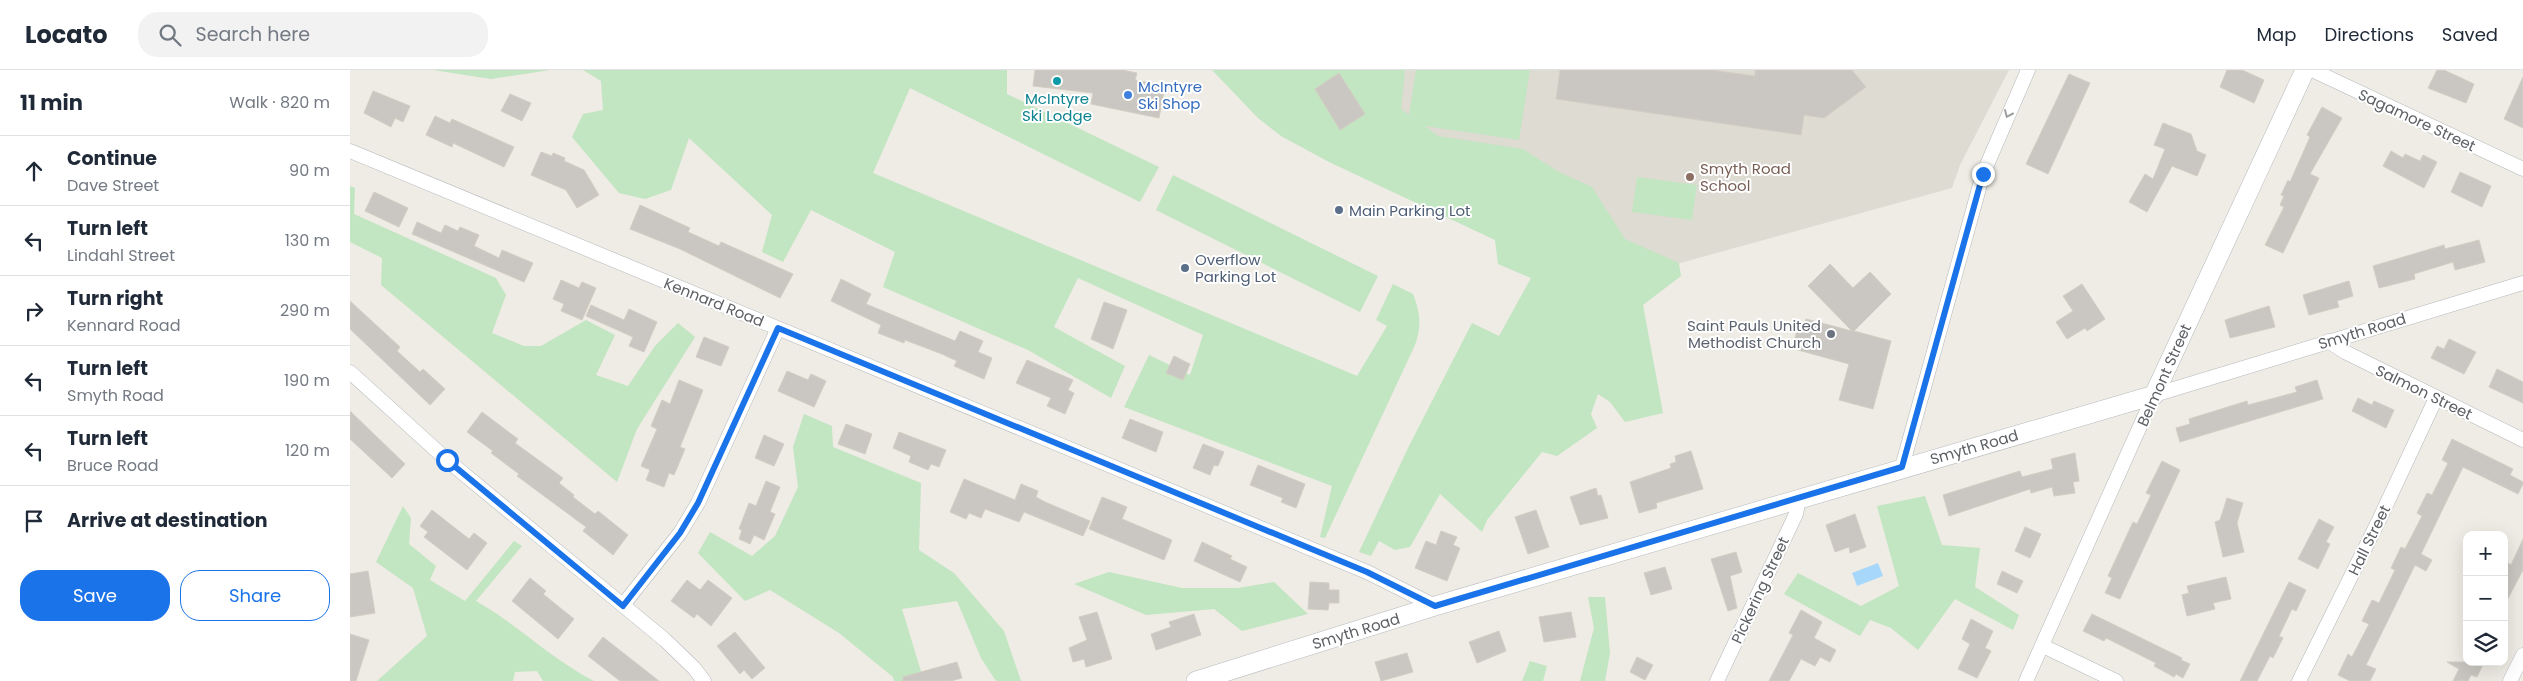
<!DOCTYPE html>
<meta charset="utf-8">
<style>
:root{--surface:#fff;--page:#f2f2f3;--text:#1f2937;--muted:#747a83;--line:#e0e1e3;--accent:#1a73e8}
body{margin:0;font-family:Poppins,sans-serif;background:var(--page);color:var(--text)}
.controls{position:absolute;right:15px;bottom:15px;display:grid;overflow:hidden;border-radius:10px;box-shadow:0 5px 20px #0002}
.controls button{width:45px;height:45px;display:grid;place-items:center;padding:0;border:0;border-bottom:1px solid var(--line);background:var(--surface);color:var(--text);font:25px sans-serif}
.stop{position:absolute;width:15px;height:15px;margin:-11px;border:4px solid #1a73e8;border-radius:50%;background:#fff}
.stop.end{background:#1a73e8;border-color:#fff;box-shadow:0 1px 5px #0008}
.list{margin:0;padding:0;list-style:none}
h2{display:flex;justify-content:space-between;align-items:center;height:65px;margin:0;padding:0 20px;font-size:21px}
h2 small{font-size:16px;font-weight:400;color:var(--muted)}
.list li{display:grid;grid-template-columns:32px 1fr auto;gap:15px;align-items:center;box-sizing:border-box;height:70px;padding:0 20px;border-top:1px solid var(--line)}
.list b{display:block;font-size:19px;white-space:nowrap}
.list p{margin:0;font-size:16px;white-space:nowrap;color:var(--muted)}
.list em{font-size:16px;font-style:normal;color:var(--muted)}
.actions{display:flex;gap:10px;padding:15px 20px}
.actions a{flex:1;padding:11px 0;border:1px solid var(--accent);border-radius:20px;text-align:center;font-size:18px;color:var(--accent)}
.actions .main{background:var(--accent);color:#fff}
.icon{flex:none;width:28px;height:28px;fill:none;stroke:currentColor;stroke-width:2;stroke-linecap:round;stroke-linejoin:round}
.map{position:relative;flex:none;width:2173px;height:611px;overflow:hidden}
header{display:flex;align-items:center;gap:30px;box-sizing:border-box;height:70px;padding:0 25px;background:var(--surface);border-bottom:1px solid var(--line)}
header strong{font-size:24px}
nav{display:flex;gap:28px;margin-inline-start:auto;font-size:18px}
.search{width:350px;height:45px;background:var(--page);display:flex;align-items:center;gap:12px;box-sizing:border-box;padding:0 18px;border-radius:20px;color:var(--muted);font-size:19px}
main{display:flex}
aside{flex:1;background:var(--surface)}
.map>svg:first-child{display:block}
.education{fill:#dedbd3}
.green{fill:#c2e5c2}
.water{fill:#a7d7fb}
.building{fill:#cac7c2;stroke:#d3cec3}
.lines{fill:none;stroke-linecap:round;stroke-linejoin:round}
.street-casing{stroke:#b5b7bb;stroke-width:15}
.secondary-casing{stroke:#b6b9be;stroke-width:20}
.street{stroke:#fff;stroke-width:14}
.secondary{stroke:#fff;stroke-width:19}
.oneway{stroke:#9da0a2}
.route{stroke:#1a73e8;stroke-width:6}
.culture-dot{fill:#0f9aa8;stroke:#fff;stroke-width:2}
.shop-dot{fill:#3f7fe0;stroke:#fff;stroke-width:2}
.education-dot{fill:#8d6e63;stroke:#fff;stroke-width:2}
.service-dot{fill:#5c6f8a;stroke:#fff;stroke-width:2}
.worship-dot{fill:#6b7280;stroke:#fff;stroke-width:2}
.labels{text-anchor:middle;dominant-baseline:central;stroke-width:4;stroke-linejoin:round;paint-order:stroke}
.shop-label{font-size:15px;fill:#366cbe;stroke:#fff;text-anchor:start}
.culture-label{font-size:15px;fill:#0d838f;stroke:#fff}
.street-label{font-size:15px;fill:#5c6064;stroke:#fff}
.education-label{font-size:15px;fill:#785e54;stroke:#fff;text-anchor:start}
.service-label{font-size:15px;fill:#4e5e75;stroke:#fff;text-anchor:start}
.worship-label{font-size:15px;fill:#5b616d;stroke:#fff;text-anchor:end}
</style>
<header>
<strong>Locato</strong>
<div class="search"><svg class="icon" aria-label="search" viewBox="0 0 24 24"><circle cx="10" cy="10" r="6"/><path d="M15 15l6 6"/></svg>Search here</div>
<nav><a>Map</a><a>Directions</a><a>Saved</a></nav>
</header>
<main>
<aside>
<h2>11 min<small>Walk · 820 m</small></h2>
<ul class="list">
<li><svg class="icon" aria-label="ahead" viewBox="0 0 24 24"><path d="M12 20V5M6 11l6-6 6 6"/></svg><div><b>Continue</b><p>Dave Street</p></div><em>90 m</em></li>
<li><svg class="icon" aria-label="left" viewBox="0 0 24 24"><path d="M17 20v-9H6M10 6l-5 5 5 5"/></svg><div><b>Turn left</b><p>Lindahl Street</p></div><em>130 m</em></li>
<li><svg class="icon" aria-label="right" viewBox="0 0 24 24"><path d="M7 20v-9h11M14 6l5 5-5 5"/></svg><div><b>Turn right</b><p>Kennard Road</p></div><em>290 m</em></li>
<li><svg class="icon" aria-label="left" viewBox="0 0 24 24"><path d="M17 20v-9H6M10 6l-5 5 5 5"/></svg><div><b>Turn left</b><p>Smyth Road</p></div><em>190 m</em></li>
<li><svg class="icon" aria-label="left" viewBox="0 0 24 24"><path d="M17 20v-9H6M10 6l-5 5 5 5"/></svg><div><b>Turn left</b><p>Bruce Road</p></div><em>120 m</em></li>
<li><svg class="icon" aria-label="arrive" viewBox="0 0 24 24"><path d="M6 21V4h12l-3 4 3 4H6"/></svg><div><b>Arrive at destination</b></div></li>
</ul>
<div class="actions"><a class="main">Save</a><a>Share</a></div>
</aside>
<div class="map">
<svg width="2173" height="611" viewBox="0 0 2173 611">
<rect width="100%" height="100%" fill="#eeece4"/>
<path class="education" d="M1046,0H1659L1610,95L1602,118L1265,211L1031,83Z"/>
<path class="green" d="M83,0H200L141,9Z
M233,0H657V24L809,97L790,132L560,18L523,103L1007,306L1037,256L1026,250L1043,214L1063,224C1070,242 1072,256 1065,275L975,468L970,467L982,416L774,337L799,285L840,305L853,265L728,208L704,257L775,296L761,328L678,280L533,217L545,182L461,140L433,192L412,182L422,145L339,68L321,120L295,129L269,123L222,67L233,44L253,40L251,11Z
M862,0H1055L1051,39L1059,45L1066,0H1180L1169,70L1075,56L1088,66L1173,79L1209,102L1242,117L1275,169L1329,193L1331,206L1293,235L1313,343L1275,352L1260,332L1248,324L1241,344L1247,358L1207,386L1192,382L1137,450L1132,462L1090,424L1060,477L1045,480L1029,471L1021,486L1009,482L1058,378L1122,253L1149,266L1181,208L1148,194L1145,170L979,92L931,66L908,48Z
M823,105L1028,206L1010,242L806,140Z
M1287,107L1347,115L1342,150L1282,142Z
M0,116L5,118L4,144L146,208L156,225L142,263L174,276H191L236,250L265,265L246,305L278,316L305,276L328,253L345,267L287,359L267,412L31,215L32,188L0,172Z
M454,344L482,356L483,377L571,413L569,480L604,503L654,561L671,611H646L631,588L607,531L552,539L574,611H544L543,607L489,563L420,520L395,531L348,483L360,462L402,486L425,466L448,417L443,377Z
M1575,426L1592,475L1630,478L1625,517L1669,545L1663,560L1605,529L1568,580L1541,558L1520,550L1510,566L1434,524L1448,503L1511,536L1549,516L1527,436Z
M53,436L61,448L59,474L86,496L80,510L115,531L164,471L172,476L126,531C167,554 201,589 244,611H193L187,601L165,602L163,611H27L77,566L63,518L26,492Z
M759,502L832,518H888L924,512L958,544L892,561L864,539L796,545L724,514Z
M1238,527H1255L1260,583L1255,611H1230L1244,558Z
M1180,591L1197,596L1193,611H1172Z"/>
<path class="water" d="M1528,493L1533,506L1507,516L1502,503Z"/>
<path class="building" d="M685,0H772L787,3L785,10L815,16L809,48L741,34L743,23L683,16Z
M1210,0H1361L1405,6V0H1502L1516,17L1474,48L1454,45L1451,65L1206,29Z
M1877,0H1892L1914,10L1904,33L1870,17Z
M2087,0H2094L2124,14L2116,33L2078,18Z
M989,3L1015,44L990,60L965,19Z
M1719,4L1740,13L1698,104L1676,94Z
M2173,7V58L2154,49Z
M23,21L60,36L53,52L45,48L41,57L14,43Z
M160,24L181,33L172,51L151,41Z
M1972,37L1992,48L1960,104L1969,108L1933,183L1915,175L1934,137L1930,135L1934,126L1931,125L1938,110L1940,112L1960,67L1957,65Z
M85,46L100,53L102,49L164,77L154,97L103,73L102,77L76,65Z
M1813,53L1841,64L1847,81L1856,85L1847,106L1822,96L1797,142L1779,132L1795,104L1803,109L1815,79L1804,75Z
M2041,81L2053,88L2055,84L2070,91L2073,85L2087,92L2074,118L2033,96Z
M191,82L202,86L203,83L215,88L214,91L234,100L249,125L227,138L216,120L181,105Z
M2110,102L2141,116L2132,137L2101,122Z
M24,122L58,138L49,157L15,141Z
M290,135L340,158L338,162L369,176L371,172L443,204L430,228L330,179L280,159Z
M67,152L91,163L95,155L108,161L110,157L129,165L124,176L149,188L152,180L183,193L174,212L62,164Z
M2129,170L2135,192L2105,200L2103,192L2064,204L2065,209L2029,218L2023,196L2094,175L2095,179Z
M1480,194L1503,218L1520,202L1541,224L1504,261L1541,271L1523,339L1489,330L1499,294L1448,280L1450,273L1444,272L1448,256L1454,257L1456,249L1502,261L1458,216Z
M491,209L521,224L516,234L605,271L610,261L633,271L628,282L642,288L634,309L604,296L607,291L592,284L555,270L554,273L528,263L531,255L481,231Z
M211,210L229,218L232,212L246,218L232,250L211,241L214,234L203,229Z
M1999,211L2003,226L1987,231L1989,237L1959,245L1953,225Z
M1732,214L1755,249L1737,261L1735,258L1717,269L1706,252L1723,241L1713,226Z
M0,231L50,277L47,281L70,302L73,299L95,319L80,335L0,259Z
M754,232L777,240L763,279L741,269Z
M241,235L274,250L279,239L307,252L294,282L279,276L283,267L236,246Z
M1919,236L1925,257L1880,268L1875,250Z
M354,267L379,277L371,296L346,287Z
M2099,269L2126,282L2114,304L2081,288L2087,276L2094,279Z
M824,286L840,294L833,310L816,303Z
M677,290L723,310L718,320L724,323L715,344L697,336L701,328L666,313Z
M2147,299L2173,312V333L2139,317Z
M437,301L458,310L461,304L476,311L464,337L428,321Z
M329,310L353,320L330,377L335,379L324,405L319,403L314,417L296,410L300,400L291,396L307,359L301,356L312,330L320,334Z
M1967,310L1973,329L1830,372L1826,358L1840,354L1839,349L1897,331L1898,335L1947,322L1945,317Z
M2008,328L2022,335L2024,331L2044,340L2036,358L2002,341Z
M0,341L55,394L42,408L0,369Z
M132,342L168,369L165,373L213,408L209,413L224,425L223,427L245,444L248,441L278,465L263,485L233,461L236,457L167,406L169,404L141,383L143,381L117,362Z
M780,349L813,362L806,382L772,368Z
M496,354L522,364L515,384L488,374Z
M549,362L596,380L589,397L581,394L578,400L559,392L561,386L543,378Z
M414,365L434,374L424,396L405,388Z
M2102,369L2163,399L2160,405L2173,412V414L2168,424L2113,397L2071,484L2082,490L2076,501L2065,495L2016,595L2026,599L2020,611H2000L1988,605L1998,584L2002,587L2019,554L2012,551L2022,530L2029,533L2045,500L2041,498L2051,477L2055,479L2072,446L2067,443L2077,423L2082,425L2098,393L2092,390Z
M853,374L874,382L868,396L864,395L860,405L843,398Z
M1341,381L1353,419L1306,433L1307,438L1289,443L1280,412L1321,398L1320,394L1326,392L1325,386Z
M1725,383L1729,411L1723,412L1725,423L1704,426L1702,417L1681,423L1680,419L1599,446L1593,425L1670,401L1672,407L1703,399L1701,389Z
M1812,391L1830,400L1770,529L1755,523L1762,508L1758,506L1783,452L1787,454L1801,425L1796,423Z
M908,395L955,414L946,438L931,432L933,428L900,415Z
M614,409L665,430L671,414L688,421L686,427L695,432L740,451L733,466L674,442L669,452L635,439L631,448L619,443L616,449L600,442Z
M416,411L430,417L420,442L425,444L414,470L404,465L400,474L389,469L392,460L389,459L399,433L406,436Z
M1246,418L1248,426L1251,425L1258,448L1230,455L1220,427Z
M752,427L777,437L772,449L822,470L814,490L739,459Z
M1877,428L1893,433L1887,453L1894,482L1873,487L1865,452L1870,450Z
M82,440L119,469L124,463L137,473L117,500L74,467L78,462L70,456Z
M1186,440L1199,477L1178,484L1165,447Z
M1505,444L1516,477L1500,483L1499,477L1485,482L1476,455Z
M1969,449L1984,457L1976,472L1980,474L1968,499L1948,489Z
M1675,457L1691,464L1680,488L1665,481Z
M1091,461L1107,467L1103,475L1110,478L1097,511L1065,498L1076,471L1086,475Z
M2173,469V500L2154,536V501L2158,493L2161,495Z
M852,472L882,486L880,489L897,497L890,512L844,491Z
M1386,482L1392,502L1380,506L1387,538L1378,541L1361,489Z
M1315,497L1322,519L1301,525L1294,503Z
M18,501L25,543L0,547V504Z
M1652,501L1673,511L1667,523L1647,514Z
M1876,507L1881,529L1863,533L1865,539L1837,546L1832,525L1839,523L1837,516Z
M180,508L196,521L193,524L224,549L208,569L162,531Z
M337,510L350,520L358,510L382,528L361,556L347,544L344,548L321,531Z
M960,512L979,513V520H989V533H979L978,540L958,539Z
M1939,512L1956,520L1946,541L1942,539L1929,566L1933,568L1923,588L1920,586L1907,611H1890Z
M1451,540L1472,552L1464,568L1486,580L1480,592L1470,587L1465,596L1451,589L1439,611H1419L1443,565L1439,563Z
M747,542L762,589L736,597L734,589L723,592L719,578L737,570L729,547Z
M1221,542L1226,567L1194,572L1189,547Z
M844,544L851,565L806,580L801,564L821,557L819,552Z
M1742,544L1832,588L1831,590L1840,594L1833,608L1826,604L1824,607L1804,596L1806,593L1756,568L1754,571L1733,561Z
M1621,549L1643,561L1635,578L1641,581L1627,608L1608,599L1620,574L1612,569Z
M1149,561L1156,581L1127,593L1119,572Z
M385,562L415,598L402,609L394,600L390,604L367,576Z
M0,564L19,570L6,611H0Z
M253,567L309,611H270L238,586Z
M1057,583L1063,602L1031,611L1025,592Z
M1287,587L1303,595L1295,610L1280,602Z
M607,592L612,608L601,611H553V607Z
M2097,592H2134L2127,607L2121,605L2118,611H2103L2109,599Z"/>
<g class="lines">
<defs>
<path id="street" d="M1962,0L2173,99
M0,81L1017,502L1085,536
M1978,271L1995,282L2173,370
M0,302L97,390L315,570L344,598L354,611
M1552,397L1633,104L1678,0
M273,535L330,463L348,433L428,258
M1693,576L1766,611
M1367,611L1446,444L1449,429
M1676,611L1804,325L2173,213
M1949,611L2030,448L2086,328
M2160,611L2173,585"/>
<path id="secondary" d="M846,611L1085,536L1804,325L1955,0"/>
</defs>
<use href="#street" class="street-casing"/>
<use href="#secondary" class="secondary-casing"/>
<use href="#street" class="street"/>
<use href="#secondary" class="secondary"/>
</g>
<defs><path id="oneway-chevron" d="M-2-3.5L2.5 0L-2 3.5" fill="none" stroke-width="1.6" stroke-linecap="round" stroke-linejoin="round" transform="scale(1.25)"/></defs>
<use class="oneway" href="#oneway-chevron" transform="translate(1658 44) rotate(114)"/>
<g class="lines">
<path class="route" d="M97,390L273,536L330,463L348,433L428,258L1017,502L1085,536L1552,397L1633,104"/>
</g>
<circle class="culture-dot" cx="707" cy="11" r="5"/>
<circle class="shop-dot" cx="778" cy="25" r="5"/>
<circle class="education-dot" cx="1340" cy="107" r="5"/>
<g class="service-dot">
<circle cx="989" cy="140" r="5"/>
<circle cx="835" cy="198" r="5"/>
</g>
<circle class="worship-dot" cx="1481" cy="264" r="5"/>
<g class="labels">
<g class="shop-label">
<text x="788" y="16">McIntyre<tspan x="788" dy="17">Ski Shop</tspan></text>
</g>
<g class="culture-label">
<text x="707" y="28">McIntyre<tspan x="707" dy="17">Ski Lodge</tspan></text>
</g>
<g class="street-label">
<text transform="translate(2067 50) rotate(25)">Sagamore Street</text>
<text transform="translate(364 232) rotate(22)">Kennard Road</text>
<text transform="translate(2012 261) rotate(-17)">Smyth Road</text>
<text transform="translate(1814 305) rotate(-66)">Belmont Street</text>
<text transform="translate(2074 322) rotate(26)">Salmon Street</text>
<text transform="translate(1624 377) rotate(-16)">Smyth Road</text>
<text transform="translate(2019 470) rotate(-64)">Hall Street</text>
<text transform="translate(1410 520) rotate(-65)">Pickering Street</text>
<text transform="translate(1006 561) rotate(-17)">Smyth Road</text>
</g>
<g class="education-label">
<text x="1350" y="98">Smyth Road<tspan x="1350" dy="17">School</tspan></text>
</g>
<g class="service-label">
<text x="999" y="140">Main Parking Lot</text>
<text x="845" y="189">Overflow<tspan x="845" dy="17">Parking Lot</tspan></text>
</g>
<g class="worship-label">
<text x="1471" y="255">Saint Pauls United<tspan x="1471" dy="17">Methodist Church</tspan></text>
</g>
</g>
</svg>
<div class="controls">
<button>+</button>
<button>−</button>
<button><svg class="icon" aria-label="layers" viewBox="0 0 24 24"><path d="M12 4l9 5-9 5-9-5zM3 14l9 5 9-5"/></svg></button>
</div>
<div class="stop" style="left:97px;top:390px"></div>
<div class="stop end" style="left:1633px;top:104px"></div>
</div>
</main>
